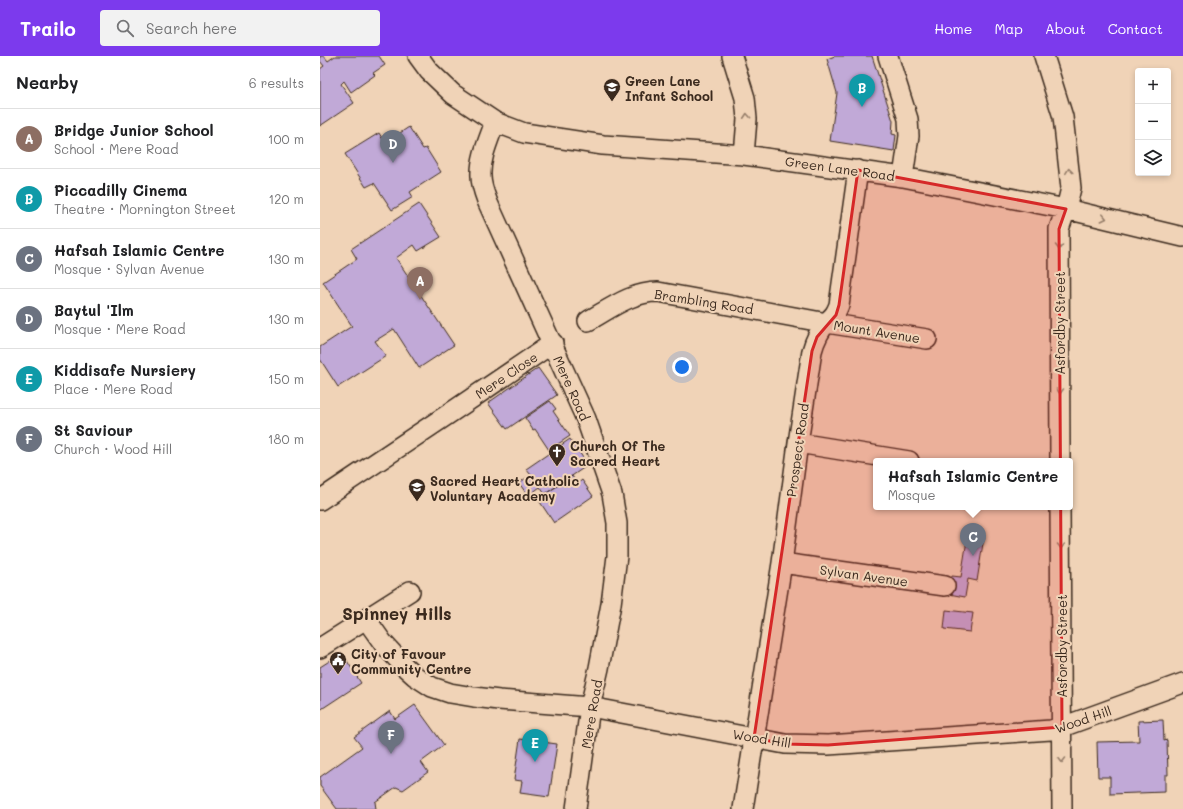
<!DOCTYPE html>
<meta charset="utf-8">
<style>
:root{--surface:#fff;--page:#f2f2f2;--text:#202124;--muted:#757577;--line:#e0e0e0;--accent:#7c3aed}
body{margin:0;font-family:Mali,sans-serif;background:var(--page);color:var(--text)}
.controls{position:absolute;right:12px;top:12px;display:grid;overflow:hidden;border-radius:4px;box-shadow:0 2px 6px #0003}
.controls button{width:36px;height:36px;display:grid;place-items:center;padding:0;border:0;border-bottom:1px solid var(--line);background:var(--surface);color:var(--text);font:20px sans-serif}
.you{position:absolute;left:362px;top:311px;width:14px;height:14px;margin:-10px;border:3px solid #fff;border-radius:50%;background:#1a73e8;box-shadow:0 0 0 6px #1a73e833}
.badge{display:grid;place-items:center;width:26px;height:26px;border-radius:50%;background:var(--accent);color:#fff;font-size:13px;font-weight:700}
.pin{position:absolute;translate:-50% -33px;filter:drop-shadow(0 1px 2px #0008)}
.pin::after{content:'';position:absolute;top:21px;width:14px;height:12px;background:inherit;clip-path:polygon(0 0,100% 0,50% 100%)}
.popup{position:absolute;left:553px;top:402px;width:200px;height:52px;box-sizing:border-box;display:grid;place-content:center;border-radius:4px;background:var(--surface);filter:drop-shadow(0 1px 3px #0005);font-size:13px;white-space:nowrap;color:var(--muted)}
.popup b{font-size:15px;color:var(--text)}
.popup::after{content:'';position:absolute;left:50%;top:100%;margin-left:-8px;border:8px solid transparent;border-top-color:var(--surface)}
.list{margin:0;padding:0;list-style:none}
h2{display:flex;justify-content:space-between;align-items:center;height:52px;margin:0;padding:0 16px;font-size:17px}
h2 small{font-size:13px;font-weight:400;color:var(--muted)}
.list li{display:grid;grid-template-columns:26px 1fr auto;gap:12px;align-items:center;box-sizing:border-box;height:60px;padding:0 16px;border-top:1px solid var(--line)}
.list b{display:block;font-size:15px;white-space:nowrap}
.list p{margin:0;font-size:13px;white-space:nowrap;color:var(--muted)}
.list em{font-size:13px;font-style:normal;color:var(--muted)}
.icon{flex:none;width:22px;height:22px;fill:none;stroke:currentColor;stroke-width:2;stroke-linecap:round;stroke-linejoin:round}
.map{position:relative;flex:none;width:863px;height:753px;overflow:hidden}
header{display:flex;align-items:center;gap:24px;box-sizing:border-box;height:56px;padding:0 20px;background:var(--accent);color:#fff}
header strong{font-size:19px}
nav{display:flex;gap:22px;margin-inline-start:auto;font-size:14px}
.search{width:280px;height:36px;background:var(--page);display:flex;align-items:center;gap:10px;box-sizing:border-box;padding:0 14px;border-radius:4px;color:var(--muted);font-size:15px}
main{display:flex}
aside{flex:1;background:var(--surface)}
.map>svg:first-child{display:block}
.building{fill:#c1a9d7;stroke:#3b2a1e}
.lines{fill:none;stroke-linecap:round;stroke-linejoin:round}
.minor-casing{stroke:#3b2a1e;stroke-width:22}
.minor{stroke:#f0d3b7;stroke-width:19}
.oneway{stroke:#967e6a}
.marked{fill:#d62828;fill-opacity:0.2;stroke:#d62828;stroke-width:3;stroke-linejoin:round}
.labels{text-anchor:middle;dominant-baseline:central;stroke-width:4;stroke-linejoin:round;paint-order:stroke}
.poi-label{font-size:13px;font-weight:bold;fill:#3b2a1e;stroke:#f0d3b7;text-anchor:start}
.street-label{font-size:13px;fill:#3b2a1e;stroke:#f0d3b7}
.district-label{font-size:17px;font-weight:bold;fill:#3b2a1e;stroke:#f0d3b7}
</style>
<header>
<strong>Trailo</strong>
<div class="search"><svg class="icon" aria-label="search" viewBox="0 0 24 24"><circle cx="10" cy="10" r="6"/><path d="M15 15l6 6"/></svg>Search here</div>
<nav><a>Home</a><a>Map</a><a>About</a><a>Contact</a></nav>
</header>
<main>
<aside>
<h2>Nearby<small>6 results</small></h2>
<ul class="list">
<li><span class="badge" style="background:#8d6e63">A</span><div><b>Bridge Junior School</b><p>School · Mere Road</p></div><em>100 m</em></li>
<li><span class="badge" style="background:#0f9aa8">B</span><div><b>Piccadilly Cinema</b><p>Theatre · Mornington Street</p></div><em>120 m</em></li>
<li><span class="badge" style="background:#6b7280">C</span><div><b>Hafsah Islamic Centre</b><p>Mosque · Sylvan Avenue</p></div><em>130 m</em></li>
<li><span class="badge" style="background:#6b7280">D</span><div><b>Baytul 'Ilm</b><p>Mosque · Mere Road</p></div><em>130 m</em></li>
<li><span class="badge" style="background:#0f9aa8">E</span><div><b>Kiddisafe Nursiery</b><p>Place · Mere Road</p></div><em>150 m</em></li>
<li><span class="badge" style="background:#6b7280">F</span><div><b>St Saviour</b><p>Church · Wood Hill</p></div><em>180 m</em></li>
</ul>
</aside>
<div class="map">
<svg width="863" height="753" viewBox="0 0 863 753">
<rect width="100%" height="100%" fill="#f0d3b7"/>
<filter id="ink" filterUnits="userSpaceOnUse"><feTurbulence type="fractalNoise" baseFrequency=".025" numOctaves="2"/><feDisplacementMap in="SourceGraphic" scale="8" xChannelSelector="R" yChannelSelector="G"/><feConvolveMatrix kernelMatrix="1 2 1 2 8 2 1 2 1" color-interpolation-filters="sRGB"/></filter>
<g filter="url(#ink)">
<path class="building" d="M0,0H4L8,5L15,0H59L65,9L53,17L55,19L31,36L24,25L21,28L34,47L0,70V13L4,10L0,5Z
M515,0H552L573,65L572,78L576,79L574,95L510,85L517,37L507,3Z
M89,71L103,93L106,92L121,116L90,136L93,141L72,154L54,127L46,131L25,98L59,77L65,87Z
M99,148L121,181L98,195L94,189L76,202L134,289L99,312L74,273L55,285L66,300L18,331L0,303V291L32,270L3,226L37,203L31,193Z
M218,312L237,339L187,373L168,347Z
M230,345L236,353L233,355L250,380L229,394L215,373L213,374L205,362Z
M250,383L268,409L225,438L220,431L208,440L199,427L211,419L206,413Z
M252,420L257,428L262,424L273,440L234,467L218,443Z
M648,478L664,481L657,525L648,523L645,541L629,538L632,520L641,521Z
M626,554L653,557L650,576L624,573Z
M22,597L41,627L0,654V611Z
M95,649L124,689L101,706L108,716L83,734L76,731L55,746L56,753H17L0,730V721L42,691L34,681L70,655L75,663Z
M843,664L844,685L847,684L848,719H845V736L790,738V721H778L777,686L819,685L818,665Z
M200,683L237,688L229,741L200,737L202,725L194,724Z"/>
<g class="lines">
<defs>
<path id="minor" d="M98,0L109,15L133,38L175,66L204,77L283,89L424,99L583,121L746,153L863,181
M412,0L425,42L427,63L424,99
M568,0L588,63L589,80L583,121
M724,0L743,61L751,132L746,153L739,173L740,405
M175,66C169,83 160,102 161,120C161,130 165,139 168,147L266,363L292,438L297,467V500L291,548L279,612L270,651L256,753
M268,265C291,252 312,236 338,236L507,267L607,283
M478,387L589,405
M0,444L139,351L233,287
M740,451L742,753
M462,507L625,530
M46,563L63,587L85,611L95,620L112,631L130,637L154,641L179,644L270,651L465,688L508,689L731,674L742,671L863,627
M0,592L90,535
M423,753L462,507L478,387L492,295C495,284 499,275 507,266C514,259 515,259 519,249L538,114"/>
</defs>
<use href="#minor" class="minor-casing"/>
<use href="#minor" class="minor"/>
</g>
<defs><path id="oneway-chevron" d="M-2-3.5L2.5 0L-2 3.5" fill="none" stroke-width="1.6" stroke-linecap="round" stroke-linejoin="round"/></defs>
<g class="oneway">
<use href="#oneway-chevron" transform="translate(427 60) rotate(-94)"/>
<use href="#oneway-chevron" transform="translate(749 115) rotate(-97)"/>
<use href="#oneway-chevron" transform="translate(784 162) rotate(13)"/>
<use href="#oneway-chevron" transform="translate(739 191) rotate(90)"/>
<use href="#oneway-chevron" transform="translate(740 335) rotate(90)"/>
<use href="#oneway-chevron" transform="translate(741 490) rotate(90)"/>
<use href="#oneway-chevron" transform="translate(742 704) rotate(90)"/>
</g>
</g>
<path class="marked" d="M538,114L746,153L739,173L742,671L508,689L465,688L434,682L492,295L497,281L516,259L519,249Z"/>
<defs>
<symbol id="school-pin" viewBox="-11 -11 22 30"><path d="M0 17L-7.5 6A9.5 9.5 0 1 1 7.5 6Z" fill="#3b2a1e" stroke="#f0d3b7"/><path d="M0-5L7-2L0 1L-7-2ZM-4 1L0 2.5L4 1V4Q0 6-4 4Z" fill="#fff"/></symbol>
<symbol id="church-pin" viewBox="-11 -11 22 30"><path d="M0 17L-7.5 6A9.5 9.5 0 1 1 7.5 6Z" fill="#3b2a1e" stroke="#f0d3b7"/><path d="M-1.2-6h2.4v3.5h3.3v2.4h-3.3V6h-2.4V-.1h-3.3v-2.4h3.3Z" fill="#fff"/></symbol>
<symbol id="civic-pin" viewBox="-11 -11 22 30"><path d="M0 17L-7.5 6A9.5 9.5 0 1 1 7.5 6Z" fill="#3b2a1e" stroke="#f0d3b7"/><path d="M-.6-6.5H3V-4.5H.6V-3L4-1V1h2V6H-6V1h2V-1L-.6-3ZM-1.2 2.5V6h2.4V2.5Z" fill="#fff"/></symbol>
</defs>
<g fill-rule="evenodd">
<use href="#school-pin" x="282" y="21" width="20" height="27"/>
<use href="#church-pin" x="227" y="386" width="20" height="27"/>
<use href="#school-pin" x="87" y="421" width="20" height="27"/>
<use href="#civic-pin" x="8" y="594" width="20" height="27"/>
</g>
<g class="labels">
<g class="poi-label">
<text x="305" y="24">Green Lane<tspan x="305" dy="15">Infant School</tspan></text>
<text x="250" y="389">Church Of The<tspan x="250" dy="15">Sacred Heart</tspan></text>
<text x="110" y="424">Sacred Heart Catholic<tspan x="110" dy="15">Voluntary Academy</tspan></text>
<text x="31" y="597">City of Favour<tspan x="31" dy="15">Community Centre</tspan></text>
</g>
<g class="street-label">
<text transform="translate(520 112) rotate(8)">Green Lane Road</text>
<text transform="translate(384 245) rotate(9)">Brambling Road</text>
<text transform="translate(739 267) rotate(-90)">Asfordby Street</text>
<text transform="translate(557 275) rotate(9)">Mount Avenue</text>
<text transform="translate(186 319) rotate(-34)">Mere Close</text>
<text transform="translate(252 332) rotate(66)">Mere Road</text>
<text transform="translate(477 394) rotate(-82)">Prospect Road</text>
<text transform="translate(544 519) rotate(8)">Sylvan Avenue</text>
<text transform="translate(741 590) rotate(-90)">Asfordby Street</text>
<text transform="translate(271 658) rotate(-80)">Mere Road</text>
<text transform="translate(763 663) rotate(-19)">Wood Hill</text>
<text transform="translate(442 682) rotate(9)">Wood Hill</text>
</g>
<g class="district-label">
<text x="77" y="557">Spinney Hills</text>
</g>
</g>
</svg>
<div class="controls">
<button>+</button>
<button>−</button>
<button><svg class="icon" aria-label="layers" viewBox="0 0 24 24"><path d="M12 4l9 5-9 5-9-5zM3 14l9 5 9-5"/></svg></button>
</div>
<div class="you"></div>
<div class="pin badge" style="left:100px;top:244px;background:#8d6e63">A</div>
<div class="pin badge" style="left:542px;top:51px;background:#0f9aa8">B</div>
<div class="pin badge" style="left:653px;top:500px;background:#6b7280">C</div>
<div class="popup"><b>Hafsah Islamic Centre</b>Mosque</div>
<div class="pin badge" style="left:73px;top:107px;background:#6b7280">D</div>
<div class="pin badge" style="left:215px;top:706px;background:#0f9aa8">E</div>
<div class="pin badge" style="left:71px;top:698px;background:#6b7280">F</div>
</div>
</main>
